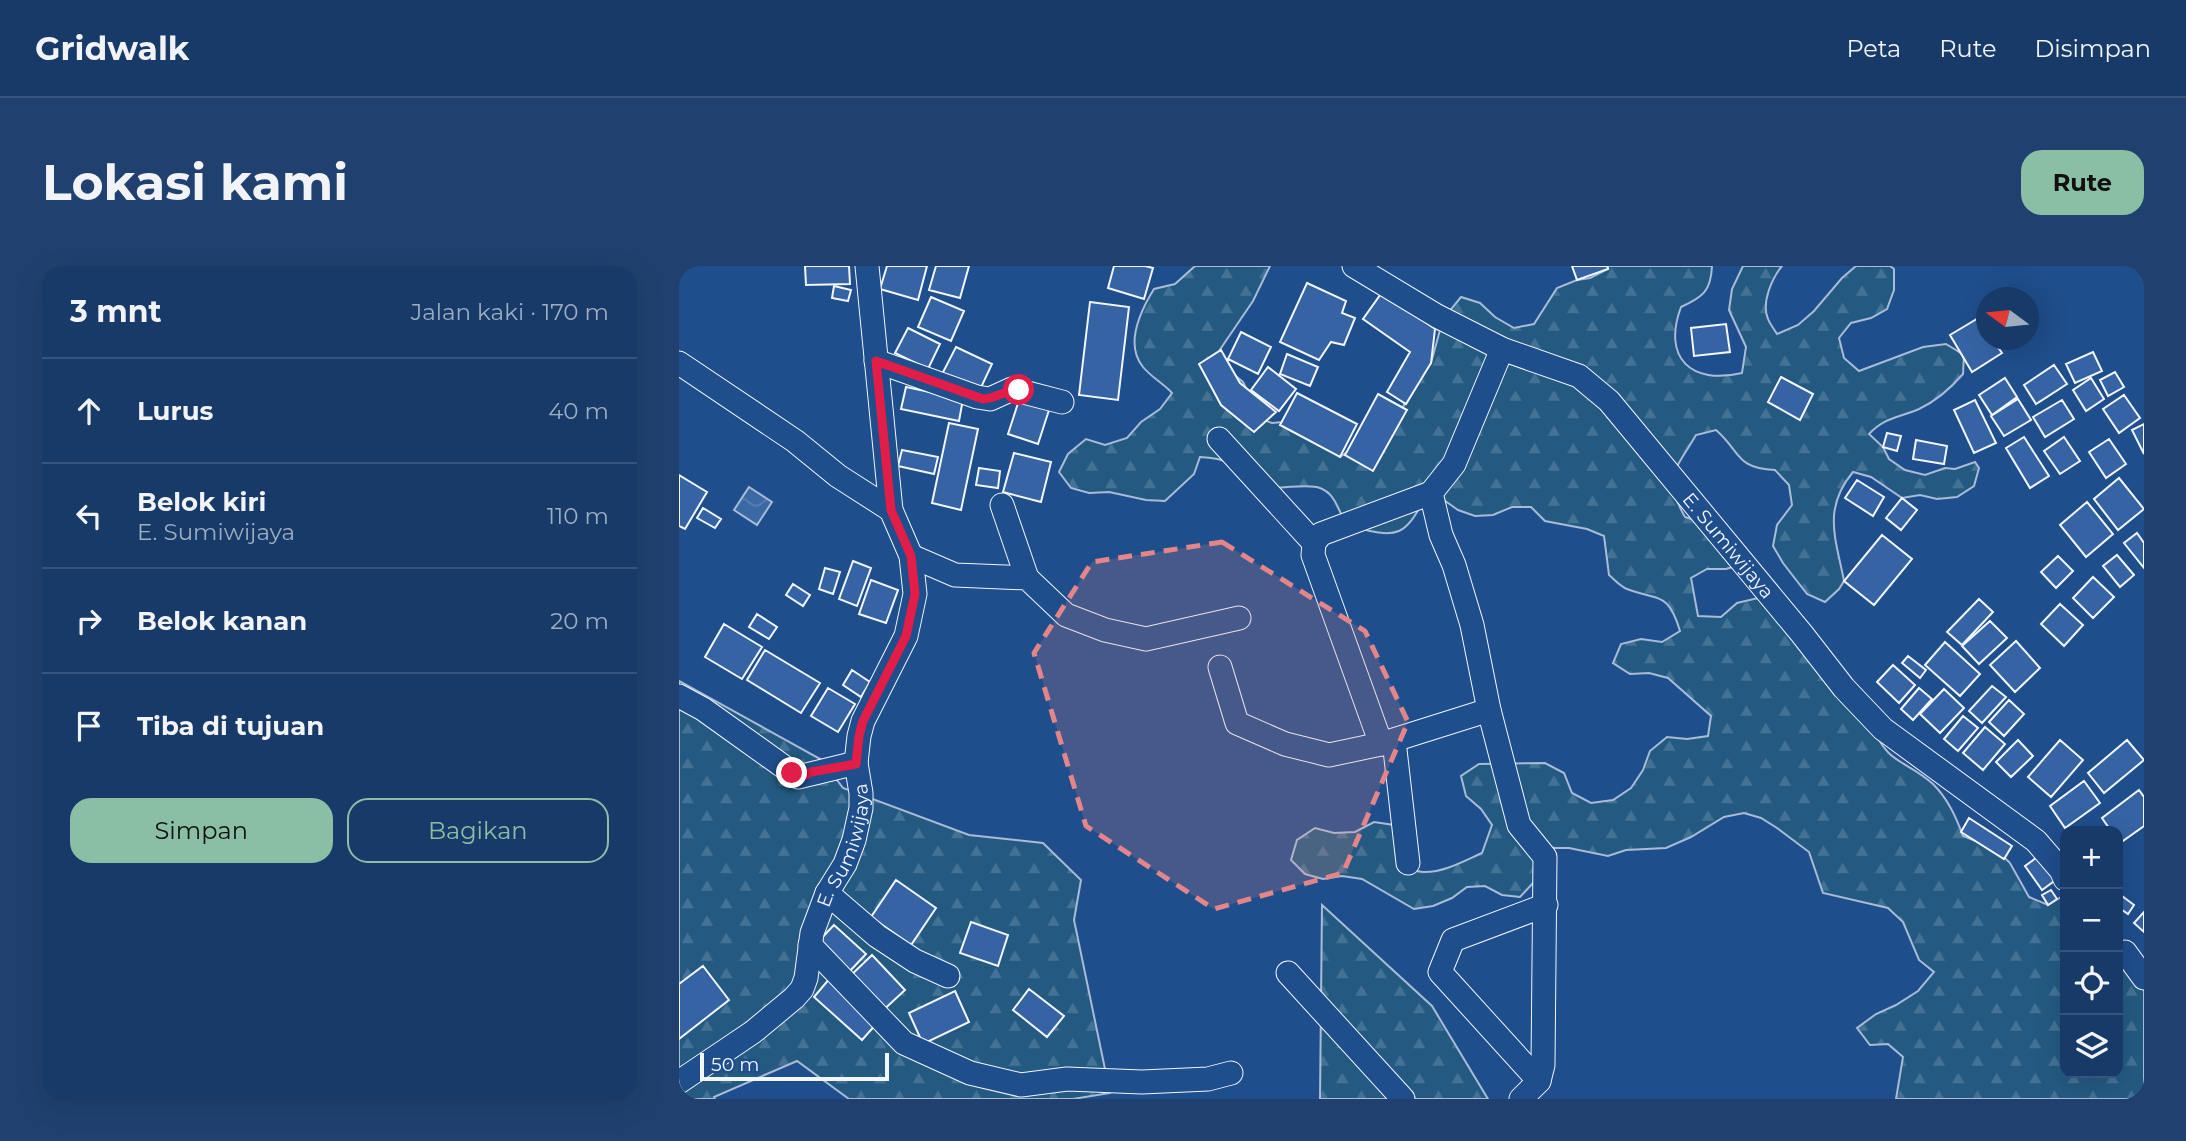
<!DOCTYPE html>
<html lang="id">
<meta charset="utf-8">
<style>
:root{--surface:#173a69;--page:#20416f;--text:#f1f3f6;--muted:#9eadc0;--line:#36547d;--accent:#8abfa5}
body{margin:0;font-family:Montserrat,sans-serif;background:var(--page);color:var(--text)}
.controls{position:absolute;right:21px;bottom:21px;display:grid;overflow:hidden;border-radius:14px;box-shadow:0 7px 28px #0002}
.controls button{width:63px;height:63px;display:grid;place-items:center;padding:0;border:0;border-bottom:2px solid var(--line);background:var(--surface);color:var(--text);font:35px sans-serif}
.compass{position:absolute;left:1297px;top:21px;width:63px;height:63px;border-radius:50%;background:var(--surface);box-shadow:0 7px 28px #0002;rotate:285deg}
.scale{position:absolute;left:21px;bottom:18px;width:189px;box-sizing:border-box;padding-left:7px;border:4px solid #f2f6ff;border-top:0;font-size:19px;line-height:24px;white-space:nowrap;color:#f2f6ff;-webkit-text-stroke:5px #1f4e8c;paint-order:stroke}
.stop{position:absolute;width:21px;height:21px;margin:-16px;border:5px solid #e11d48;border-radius:50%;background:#fff}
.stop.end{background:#e11d48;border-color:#fff;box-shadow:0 2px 7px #0008}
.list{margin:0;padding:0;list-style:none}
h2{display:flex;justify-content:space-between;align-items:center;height:91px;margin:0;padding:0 28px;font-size:30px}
h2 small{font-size:23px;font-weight:400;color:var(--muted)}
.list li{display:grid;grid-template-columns:46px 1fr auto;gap:21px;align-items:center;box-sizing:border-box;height:105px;padding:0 28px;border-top:2px solid var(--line)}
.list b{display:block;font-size:26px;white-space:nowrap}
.list p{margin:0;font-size:23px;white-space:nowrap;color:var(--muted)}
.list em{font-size:23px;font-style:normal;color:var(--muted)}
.actions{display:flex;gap:14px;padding:21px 28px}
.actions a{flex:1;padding:16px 0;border:2px solid var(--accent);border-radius:21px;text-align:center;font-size:24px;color:var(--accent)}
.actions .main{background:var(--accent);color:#111}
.icon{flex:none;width:38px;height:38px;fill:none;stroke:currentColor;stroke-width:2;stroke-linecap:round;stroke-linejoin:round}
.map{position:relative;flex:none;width:1465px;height:833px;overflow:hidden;border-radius:21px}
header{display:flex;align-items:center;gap:42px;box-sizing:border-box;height:98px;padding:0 35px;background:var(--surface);border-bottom:2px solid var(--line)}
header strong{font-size:33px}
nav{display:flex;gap:38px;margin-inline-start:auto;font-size:24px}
.intro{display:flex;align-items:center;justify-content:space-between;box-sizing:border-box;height:168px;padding:0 42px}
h1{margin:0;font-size:49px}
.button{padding:18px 32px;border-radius:21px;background:var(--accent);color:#111;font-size:24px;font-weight:700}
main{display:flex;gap:42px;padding:0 42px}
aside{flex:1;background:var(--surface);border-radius:21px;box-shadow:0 7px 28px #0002}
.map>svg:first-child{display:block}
.forest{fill:url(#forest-firs);stroke:#a8bbd7;stroke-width:2}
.water{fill:url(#water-waves);stroke:#a8bbd7;stroke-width:2}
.building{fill:#3563a3;stroke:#f2f6ff;stroke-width:2}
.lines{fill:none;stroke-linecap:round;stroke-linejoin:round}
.minor-casing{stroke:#f2f6ff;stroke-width:25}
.minor{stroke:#1f4e8c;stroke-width:23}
.route{stroke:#e11d48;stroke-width:9}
.marked{fill:#e38589;fill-opacity:0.2;stroke:#e38589;stroke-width:5;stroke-dasharray:14 9;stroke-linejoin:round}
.labels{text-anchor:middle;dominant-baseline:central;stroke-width:5;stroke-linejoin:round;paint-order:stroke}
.street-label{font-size:19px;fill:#f2f6ff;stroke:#1f4e8c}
</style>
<header>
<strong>Gridwalk</strong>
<nav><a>Peta</a><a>Rute</a><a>Disimpan</a></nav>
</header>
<div class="intro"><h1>Lokasi kami</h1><a class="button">Rute</a></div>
<main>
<aside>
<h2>3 mnt<small>Jalan kaki · 170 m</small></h2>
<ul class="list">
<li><svg class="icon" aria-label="ahead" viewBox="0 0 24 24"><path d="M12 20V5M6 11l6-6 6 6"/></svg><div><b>Lurus</b></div><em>40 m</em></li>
<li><svg class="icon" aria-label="left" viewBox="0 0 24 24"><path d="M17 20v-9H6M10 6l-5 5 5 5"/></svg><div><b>Belok kiri</b><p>E. Sumiwijaya</p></div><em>110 m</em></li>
<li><svg class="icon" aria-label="right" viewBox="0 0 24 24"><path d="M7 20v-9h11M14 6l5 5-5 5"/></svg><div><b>Belok kanan</b></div><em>20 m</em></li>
<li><svg class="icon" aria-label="arrive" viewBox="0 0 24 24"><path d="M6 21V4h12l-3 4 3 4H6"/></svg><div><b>Tiba di tujuan</b></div></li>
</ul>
<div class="actions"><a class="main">Simpan</a><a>Bagikan</a></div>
</aside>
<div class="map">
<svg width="1465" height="833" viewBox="0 0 1465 833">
<defs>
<pattern id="forest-firs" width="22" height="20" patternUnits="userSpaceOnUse" patternTransform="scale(1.75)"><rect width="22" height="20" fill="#245a82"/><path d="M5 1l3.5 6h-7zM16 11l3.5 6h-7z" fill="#447295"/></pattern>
<pattern id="water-waves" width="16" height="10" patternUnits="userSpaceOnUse" patternTransform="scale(1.75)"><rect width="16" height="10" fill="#3b69a3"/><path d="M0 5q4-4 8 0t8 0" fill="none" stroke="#587fb1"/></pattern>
</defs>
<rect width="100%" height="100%" fill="#1f4e8c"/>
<path class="forest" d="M516,0H591L574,35L540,85L548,103L564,116L582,153L593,157L615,155L661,191L722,146L730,127L752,97L761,64L756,63L782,31L801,37L816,51L835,62L855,58L878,22L898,14L911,12L929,3V0H1033C1032,25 1024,31 1002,41C983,92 1012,119 1063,107L1067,81L1050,44L1053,23L1064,0H1103C1093,12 1082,37 1089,53C1091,58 1095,63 1098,68L1119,59L1135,45L1163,12L1177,0H1211L1215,3V24L1208,43L1192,52L1172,57L1160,72L1165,92L1180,105L1244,81L1267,78L1285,89L1284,108C1271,123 1257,135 1240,143C1219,152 1206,151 1190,168L1204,181L1210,193L1226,204L1246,209L1266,202L1276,203L1296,196L1300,202L1295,220L1278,231L1258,233L1241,229L1223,232L1192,211L1174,206C1143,243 1157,273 1165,315L1160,323L1146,336L1128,328L1104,297L1094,280L1098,259L1113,239L1110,219L1096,204C1056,202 1063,187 1037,164L1017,169C996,205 983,211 1006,251L1028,258L1064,298L1047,303H1028L1012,312L1019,350L1042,351L1058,337L1079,332L1193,458C1207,499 1228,494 1254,518C1269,533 1277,551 1284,570L1317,583L1331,597L1350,631L1369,639L1382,631L1386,636V807H1439V665L1444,681L1465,709V833H1217L1224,791L1209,778L1191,779L1178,762L1197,748L1217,739L1239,725L1255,706L1240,694L1224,656L1209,642L1144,627L1130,586L1098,562L1082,552L1065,547L1045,551L1012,571L987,582L947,584L929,590L890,582H870L855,616L841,631L823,629L806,620L788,621L773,632L754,640L735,643L683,613L663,610L644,613L626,608L612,594L618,574L636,562L655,567L676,566L695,556L715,559L723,598C729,601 737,606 744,606C764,607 785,595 803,587L813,559L802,543L787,530L782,510L800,498L866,497L885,507L893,527L912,537L934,534L952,522L964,504L971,485L988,471L1008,473L1029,470L1032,450L989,412L970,407L951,408L934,397L942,378L962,373L983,376L1001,365C989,325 979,335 948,323C941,320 936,314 930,309L925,270L908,263L866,255L852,241H833L814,249L796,250L779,244L762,232L744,236C738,246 731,260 720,265C706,271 672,263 664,251C657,240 656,228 641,222C632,218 598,222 587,223C563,204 553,192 521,191L515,208L486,235L467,234L430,226L410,227L392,222L380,206L389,188L407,173L426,179L448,172L462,156L481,143L493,127C485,118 472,111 464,101C445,78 462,44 475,23L496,18Z
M0,415L143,494L164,522L290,569L364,577L402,614L395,654L431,827L394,833H170L118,795L35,831L36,833H0Z
M643,639L753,740L809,833H641Z"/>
<path class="water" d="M70,221L93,236L78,259L55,244Z"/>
<path class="building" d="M126,0H170L171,18L127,19Z
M208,0H248L239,34L201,23Z
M257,0H290L281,32L250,24Z
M435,0H466L474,2L465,33L429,22Z
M893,0H928L929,3L898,14Z
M628,17L667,35L663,47L676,52L665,79L652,76L640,94L601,76Z
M155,20L172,24L169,35L153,32Z
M704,25L756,63L752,97L727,138L708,126L731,86L684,53Z
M252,31L285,45L272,75L239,61Z
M411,36L450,41L439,134L400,129Z
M1301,51L1308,62V74H1314L1323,87L1293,106L1271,69Z
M1047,58L1051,86L1015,90L1012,62Z
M229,62L261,78L249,103L216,87Z
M562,66L592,81L579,108L549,93Z
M277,81L313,98L298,130L261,112Z
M542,84L561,117L597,146L575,166L542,139L520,98Z
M1414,86L1423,105L1396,117L1387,98Z
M608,88L639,101L631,120L601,108Z
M1375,99L1388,118L1357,138L1345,119Z
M589,101L617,123L600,145L572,124Z
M1436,106L1445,121L1429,130L1421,114Z
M1102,111L1134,128L1121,154L1089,136Z
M1326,112L1338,131L1313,149L1300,129Z
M1412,112L1425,133L1407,145L1394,124Z
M227,121L284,133L280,155L222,143Z
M618,127L678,158L661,191L601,159Z
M699,128L728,144L694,205L666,189Z
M1445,129L1461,152L1440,167L1424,143Z
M341,131L371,141L359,178L329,168Z
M1339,133L1352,154L1325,170L1312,150Z
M1296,134L1317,177L1295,187L1275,144Z
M1383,134L1395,153L1366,171L1354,151Z
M270,157L299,163L282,244L253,237Z
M1465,158V188L1453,164Z
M1208,167L1222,170L1218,185L1204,181Z
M1345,171L1370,210L1351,222L1327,182Z
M1385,171L1401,195L1381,208L1365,185Z
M1430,173L1447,198L1427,212L1410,186Z
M1237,174L1268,180L1265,198L1234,193Z
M223,184L259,191L255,208L219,200Z
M335,187L372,196L362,236L324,226Z
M300,202L321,205L319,222L297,219Z
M0,209L28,226L6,263L0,260Z
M1440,212L1465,243L1439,264L1415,233Z
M1178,214L1205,231L1194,250L1166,232Z
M1223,232L1238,244L1222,264L1207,252Z
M1408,236L1434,268L1407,291L1381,259Z
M24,242L42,253L36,262L18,252Z
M1458,267L1465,277V302L1445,277Z
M1203,269L1233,293L1195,339L1165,315Z
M1438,289L1455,309L1441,321L1424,300Z
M1379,290L1394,305L1377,322L1362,306Z
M174,295L192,302L178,340L160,333Z
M146,302L161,306L154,328L140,323Z
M1414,311L1435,331L1414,352L1394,332Z
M192,314L219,324L207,357L180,348Z
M114,318L131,329L124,340L107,329Z
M1300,333L1314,346L1283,379L1268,366Z
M1381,338L1404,359L1385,380L1362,358Z
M78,348L98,361L90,373L70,361Z
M1311,355L1328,372L1300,398L1283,380Z
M45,358L83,381L63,413L26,391Z
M1337,375L1361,402L1336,426L1311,399Z
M1266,376L1301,408L1281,430L1246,399Z
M86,384L141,417L122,447L68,414Z
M1229,390L1247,404L1241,412L1223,397Z
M1214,399L1236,419L1220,437L1198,416Z
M173,404L191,416L182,431L164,419Z
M1313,420L1327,431L1303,457L1290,445Z
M149,422L176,438L159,466L132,450Z
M1240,422L1253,433L1234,454L1222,443Z
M1265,423L1285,442L1261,467L1241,448Z
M1330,434L1345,448L1325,470L1310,456Z
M1284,450L1299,462L1279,485L1265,473Z
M1306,461L1326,478L1304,504L1284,487Z
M1339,474L1354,490L1332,511L1317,496Z
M1381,474L1404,494L1372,531L1349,511Z
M1448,474L1465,494L1425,527L1409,507Z
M1405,515L1421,537L1386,562L1371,540Z
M1460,524L1465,531V560L1441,577L1439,574V565H1432L1423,552Z
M1290,552L1333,580L1325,593L1282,566Z
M1361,589L1378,613L1363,624L1346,600Z
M217,614L257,642L232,679L192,651Z
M1372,624L1378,633L1369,639L1363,629Z
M1439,627L1455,639L1449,648L1439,641Z
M1465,646V666L1455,657Z
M292,656L329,669L319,700L281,687Z
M155,659L187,688L169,707L137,678Z
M193,689L226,724L199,749L167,714Z
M24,700L50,734L0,773V718Z
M151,712L199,756L183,774L135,731Z
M350,723L385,750L368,771L334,744Z
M276,725L290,756L244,778L230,747Z"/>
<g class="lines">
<defs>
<g id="minor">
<path id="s1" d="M675,0L758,50L823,83L900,110L930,135L1123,368L1165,422L1204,463L1357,575L1382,604L1386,613"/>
<path d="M823,83L775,198L752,227L762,269L775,299L793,359L810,444L840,559L866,591L864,799L860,815L842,833"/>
<path d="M197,95L298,131L311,133L333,123L383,136"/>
<path d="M0,97L116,175L159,210L212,244"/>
<path d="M540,173L635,277"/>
<path d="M752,227L642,268L635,277L634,289L702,478L810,444"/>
<path d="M323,239L348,312"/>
<path d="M232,290L276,309L348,312L387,349L426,364L467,373L560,352"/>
<path d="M541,401L558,457L606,478L650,489L702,478"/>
<path d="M0,430L24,443L119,511L177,497"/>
<path d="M715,475L729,597"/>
<path d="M148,627L198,670L236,695L269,710"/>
<path d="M131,679L225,777L291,807L342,819L388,813L463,816L529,813L552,807"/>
<path d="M1446,686L1465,712"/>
<path d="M609,707L724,833"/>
<path d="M860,815L761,706L774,674L867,639"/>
<path id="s2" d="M0,816L74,766L115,732L123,723L127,712L133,667L148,627L166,598L175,574L182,542V527L177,497L180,470L184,455L227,370L236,328L232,290L212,244L188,0"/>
</g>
</defs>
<use href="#minor" class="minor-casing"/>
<use href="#minor" class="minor"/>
</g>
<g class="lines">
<path class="route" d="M113,507L118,511H123L132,506L177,498L180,470L184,455L227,370L236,328L232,290L212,244L197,95L304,133C317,133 327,123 340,124"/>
</g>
<path class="marked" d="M543,276L686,365L729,456L664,607L535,643L407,560L355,387L413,296Z"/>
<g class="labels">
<g class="street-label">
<text stroke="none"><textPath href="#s1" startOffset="478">E. Sumiwijaya</textPath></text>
<text stroke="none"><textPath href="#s2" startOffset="306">E. Sumiwijaya</textPath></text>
</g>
</g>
</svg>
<div class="controls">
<button>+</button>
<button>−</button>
<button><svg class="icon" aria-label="locate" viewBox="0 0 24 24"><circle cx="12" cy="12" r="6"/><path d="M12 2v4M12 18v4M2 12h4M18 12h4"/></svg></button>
<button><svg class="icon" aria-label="layers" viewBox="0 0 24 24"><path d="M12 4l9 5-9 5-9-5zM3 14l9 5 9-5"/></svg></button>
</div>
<svg class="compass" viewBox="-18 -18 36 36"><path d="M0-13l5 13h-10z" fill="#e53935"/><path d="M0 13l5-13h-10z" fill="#9eadc0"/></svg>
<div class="scale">50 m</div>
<div class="stop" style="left:340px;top:124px"></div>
<div class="stop end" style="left:113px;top:507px"></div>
</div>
</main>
